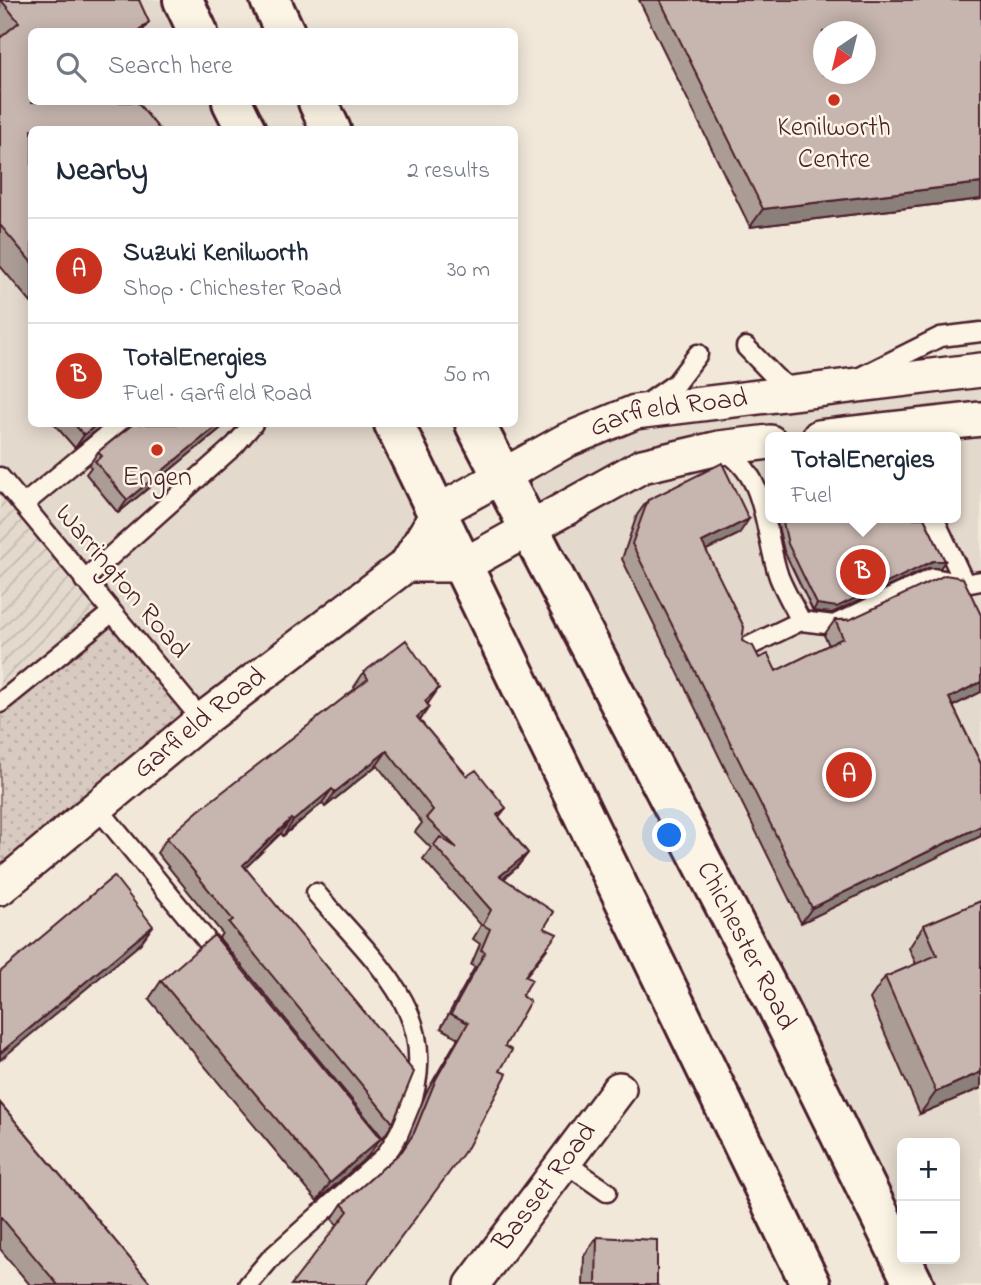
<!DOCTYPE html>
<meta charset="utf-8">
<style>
:root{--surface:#fff;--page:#f2f2f3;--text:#1f2937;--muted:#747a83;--line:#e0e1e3;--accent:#c8321e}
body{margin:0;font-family:"Indie Flower",sans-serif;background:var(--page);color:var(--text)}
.controls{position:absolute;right:21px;bottom:21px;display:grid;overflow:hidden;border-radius:10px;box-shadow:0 4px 18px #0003}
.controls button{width:63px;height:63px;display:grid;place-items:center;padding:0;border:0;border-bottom:2px solid var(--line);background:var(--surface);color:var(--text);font:35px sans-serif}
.compass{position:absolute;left:813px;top:21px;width:63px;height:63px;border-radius:50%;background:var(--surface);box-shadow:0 4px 18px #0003;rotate:215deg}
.you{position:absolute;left:670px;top:836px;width:24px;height:24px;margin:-18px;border:5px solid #fff;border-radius:50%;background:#1a73e8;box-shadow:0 0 0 10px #1a73e833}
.badge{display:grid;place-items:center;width:46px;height:46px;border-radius:50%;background:var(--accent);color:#fff;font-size:23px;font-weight:700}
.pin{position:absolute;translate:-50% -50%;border:4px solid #fff;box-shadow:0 2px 7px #0006}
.popup{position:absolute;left:765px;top:432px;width:196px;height:91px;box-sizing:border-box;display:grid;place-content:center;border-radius:10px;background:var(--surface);filter:drop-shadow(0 2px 5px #0005);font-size:23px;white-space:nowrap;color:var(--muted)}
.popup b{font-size:26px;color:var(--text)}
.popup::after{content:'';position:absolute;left:50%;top:100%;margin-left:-14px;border:14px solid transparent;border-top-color:var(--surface)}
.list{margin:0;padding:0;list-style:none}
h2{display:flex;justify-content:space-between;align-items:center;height:91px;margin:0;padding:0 28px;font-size:30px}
h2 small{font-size:23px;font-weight:400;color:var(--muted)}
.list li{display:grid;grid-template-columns:46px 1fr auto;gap:21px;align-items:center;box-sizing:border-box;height:105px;padding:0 28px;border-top:2px solid var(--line)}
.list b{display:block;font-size:26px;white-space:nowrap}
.list p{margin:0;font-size:23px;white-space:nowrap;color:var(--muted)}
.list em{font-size:23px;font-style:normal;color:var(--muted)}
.icon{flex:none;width:38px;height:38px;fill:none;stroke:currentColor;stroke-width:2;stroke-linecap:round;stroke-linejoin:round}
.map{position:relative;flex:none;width:981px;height:1285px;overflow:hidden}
.search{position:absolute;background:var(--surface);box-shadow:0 4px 18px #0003;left:28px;top:28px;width:490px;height:77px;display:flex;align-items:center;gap:18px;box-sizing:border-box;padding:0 24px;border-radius:10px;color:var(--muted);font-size:26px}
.panel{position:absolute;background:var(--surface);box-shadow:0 4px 18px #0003;left:28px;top:126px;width:490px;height:301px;border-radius:10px}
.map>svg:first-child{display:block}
.built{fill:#e4d9cd;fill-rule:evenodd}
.industrial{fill:url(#industrial-furrows)}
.grass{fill:url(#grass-dots);stroke:#917476;stroke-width:2}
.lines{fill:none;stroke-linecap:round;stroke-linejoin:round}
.lane-casing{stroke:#4a1f2b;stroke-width:23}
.street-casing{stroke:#4a1f2b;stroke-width:38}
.primary-casing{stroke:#4a1f2b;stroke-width:44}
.lane{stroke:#fcf5e5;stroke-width:18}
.street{stroke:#fcf5e5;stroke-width:33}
.primary{stroke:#fcf5e5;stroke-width:38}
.wall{fill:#ab9d96;stroke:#4a1f2b;stroke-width:2}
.shaded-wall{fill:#8b7f7a;stroke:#4a1f2b;stroke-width:2}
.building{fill:#c7b6af;stroke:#4a1f2b;stroke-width:2;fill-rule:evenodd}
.poi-dot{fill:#c8321e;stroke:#fcf5e5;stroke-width:2.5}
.labels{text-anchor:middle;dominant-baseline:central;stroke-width:5;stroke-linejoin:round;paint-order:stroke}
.poi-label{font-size:28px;fill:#4a1f2b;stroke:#fcf5e5}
.street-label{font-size:28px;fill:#4a1f2b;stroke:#fcf5e5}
</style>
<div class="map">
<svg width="981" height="1285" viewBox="0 0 981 1285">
<defs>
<pattern id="industrial-furrows" width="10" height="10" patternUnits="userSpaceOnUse" patternTransform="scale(1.75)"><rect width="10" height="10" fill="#e4d9cd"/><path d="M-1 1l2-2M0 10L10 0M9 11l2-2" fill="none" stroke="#c5bab0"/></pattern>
<pattern id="grass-dots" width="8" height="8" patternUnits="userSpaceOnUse" patternTransform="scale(1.75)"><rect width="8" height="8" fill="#d8cac0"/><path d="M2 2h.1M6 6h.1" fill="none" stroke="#bbada5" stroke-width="1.8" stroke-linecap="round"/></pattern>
</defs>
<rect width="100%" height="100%" fill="#f1e8da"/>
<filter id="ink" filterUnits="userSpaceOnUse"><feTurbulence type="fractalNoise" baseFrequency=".0143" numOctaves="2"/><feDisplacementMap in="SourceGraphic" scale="14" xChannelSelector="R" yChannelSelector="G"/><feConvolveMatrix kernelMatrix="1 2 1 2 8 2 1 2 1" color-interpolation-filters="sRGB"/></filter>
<g filter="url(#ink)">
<path class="built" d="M0,0H183L198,31L32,32V102H232L246,129L32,130V424H394L439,511L406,565L202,720L0,477Z
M981,370V1285H914L502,476L565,441ZM770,437H956V518H770ZM902,1143H955V1259H902Z"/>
<path class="industrial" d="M0,477L111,613L0,703Z"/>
<path class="grass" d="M111,613L202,720L0,888V703Z"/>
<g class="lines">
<defs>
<path id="lane" d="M746,347L775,377L794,392
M858,378L940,337L981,332
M646,404L676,383L698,354
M721,449C769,474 763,532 779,577C785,592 794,607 801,621
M0,477L202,720
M23,505L121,424
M934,518L965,584
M84,580L235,445L253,424
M741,650L801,621L834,625L933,578L965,584L981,581
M0,703L111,613
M97,807L222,959
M564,1162L607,1192
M248,1285L271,1258L384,1157C414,1116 430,1060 408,1011C390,970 345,928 316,893"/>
<g id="street">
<path d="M819,437L981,419"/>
<path d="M406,565H464L642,466L719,448L770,442"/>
<path id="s1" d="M0,888L202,720L406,565L439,511L565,441L635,412L981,370"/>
<path id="s2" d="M472,1285L619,1089"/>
</g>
<g id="primary">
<path d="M183,0L198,32"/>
<path d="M270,0L285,32"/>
<path d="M232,102L246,130"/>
<path d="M318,102L331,130"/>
<path d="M394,424L811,1285"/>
<path id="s3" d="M475,424L776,1004L914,1285"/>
</g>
</defs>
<use href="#lane" class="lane-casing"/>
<use href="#street" class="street-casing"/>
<use href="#primary" class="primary-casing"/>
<use href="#lane" class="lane"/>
<use href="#street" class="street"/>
<use href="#primary" class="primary"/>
</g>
<path class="wall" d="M0,0H139L32,130V304L0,266Z
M639,0H981V199L750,227Z
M54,424H104L75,448Z
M132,424H226L118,513L86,474L91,467L89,465L98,452Z
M648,500L739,534L706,550L742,641L759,658L776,671L829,645L824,635L835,620L981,615V692L953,706L981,764L801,923L622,559L637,515Z
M776,518H924L945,561L940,568H928L832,613L813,611L784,551Z
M364,672L429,702L420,721L467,776L506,808L499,817L528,853L517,867L504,879L544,928L547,949L526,976L522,996L505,1046L337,1225L332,1219L342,1204L401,1152L404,1147L426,1093L458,1038L441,1028L475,967L471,965L480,944L473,939L481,925L423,859L431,848L415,832L422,823L377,765L325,807L322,803L283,836L281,833L245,868L393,1123L383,1138L219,938L222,933L157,853L167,838L355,689L354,687Z
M981,901V1088L920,1114L870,999L885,977L916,964L909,948L924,925Z
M161,981L368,1156L317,1201L149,999Z
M0,1103L152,1285H30L0,1249Z
M597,1237L657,1285H583L584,1256Z"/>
<path class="shaded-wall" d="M149,22L142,32H137Z
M981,183V199L750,227L763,209Z
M97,424H104L75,448L84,435Z
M219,424H226L118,513L127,500Z
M749,519L739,534L692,557L702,542Z
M933,561H945L940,568H928L832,613L813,611L817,604Z
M981,682V692L939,713L949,698Z
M439,688L429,702L415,716L425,701Z
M429,707L419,722L417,717Z
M387,751L377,765L325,807L335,792Z
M332,789L322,803L283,836L293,821Z
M291,819L281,833L233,880L243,865Z
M981,826V836L801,923L812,908Z
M528,853L517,867L489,890L500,876Z
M153,926L140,944L0,1060V1053Z
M981,1072V1088L920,1114L936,1092Z
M381,1138L368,1156L317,1201L330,1183Z"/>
<path class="building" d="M1,0H139L149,22L137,32H32V102H137L160,130H32V263L0,225V38L19,22Z
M660,0H981V183L763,209ZM823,32H865V74H823Z
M74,424H97L84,435Z
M133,424H219L127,500L95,461L102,456L98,452Z
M722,463L749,519L702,542L744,627L742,641L753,646L759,658L768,654L776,671L843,638L835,620H849L945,575L963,578L981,615V682L949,698L981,764V826L812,908L632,544L648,500Z
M782,518H924L945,561H933L837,607L817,604L788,544Z
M406,640L439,688L425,701L429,707L417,717L467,776L476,770L506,808L497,815L528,853L500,876L554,912L544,928L557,934L525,976L532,980L522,996L530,1001L505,1046L512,1050L500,1071L507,1074L468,1147L366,1285H291L348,1211L342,1204L402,1151L414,1133L436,1079L468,1023L451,1014L485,952L481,950L490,929L483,925L491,910L434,845L440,837L457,848L426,818L433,810L387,751L335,792L332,789L293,821L291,819L243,865L414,1072L393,1123L229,923L233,920L167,838L198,811L368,679L364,672Z
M114,876L153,926L0,1053V972Z
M981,901V1072L936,1092L885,977L937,955L924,925Z
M214,935L381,1138L330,1183L161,981Z
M0,1103L152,1285H58L0,1216Z
M597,1237L657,1240V1285H596Z"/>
</g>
<g class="poi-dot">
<circle cx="834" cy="100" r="7"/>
<circle cx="157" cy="450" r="7"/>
</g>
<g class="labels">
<g class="poi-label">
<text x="834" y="128">Kenilworth<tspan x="834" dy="32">Centre</tspan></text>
<text x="157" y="478">Engen</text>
</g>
<g class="street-label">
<text stroke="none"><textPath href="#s1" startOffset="835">Garfield Road</textPath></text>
<text transform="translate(121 582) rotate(50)">Warrington Road</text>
<text stroke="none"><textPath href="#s1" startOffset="259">Garfield Road</textPath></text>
<text stroke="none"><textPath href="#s3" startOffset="588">Chichester Road</textPath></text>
<text stroke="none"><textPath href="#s2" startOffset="122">Basset Road</textPath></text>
</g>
</g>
</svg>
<div class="controls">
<button>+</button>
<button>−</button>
</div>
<svg class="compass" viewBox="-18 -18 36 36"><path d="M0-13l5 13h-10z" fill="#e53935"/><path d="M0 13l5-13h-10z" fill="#747a83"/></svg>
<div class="you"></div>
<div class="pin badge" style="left:849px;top:775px">A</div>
<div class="pin badge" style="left:863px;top:572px">B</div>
<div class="popup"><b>TotalEnergies</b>Fuel</div>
<div class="search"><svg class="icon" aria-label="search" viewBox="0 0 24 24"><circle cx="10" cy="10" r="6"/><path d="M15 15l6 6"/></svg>Search here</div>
<section class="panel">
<h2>Nearby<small>2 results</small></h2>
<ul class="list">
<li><span class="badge">A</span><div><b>Suzuki Kenilworth</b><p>Shop · Chichester Road</p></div><em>30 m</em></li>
<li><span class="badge">B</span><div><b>TotalEnergies</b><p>Fuel · Garfield Road</p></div><em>50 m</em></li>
</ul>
</section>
</div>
